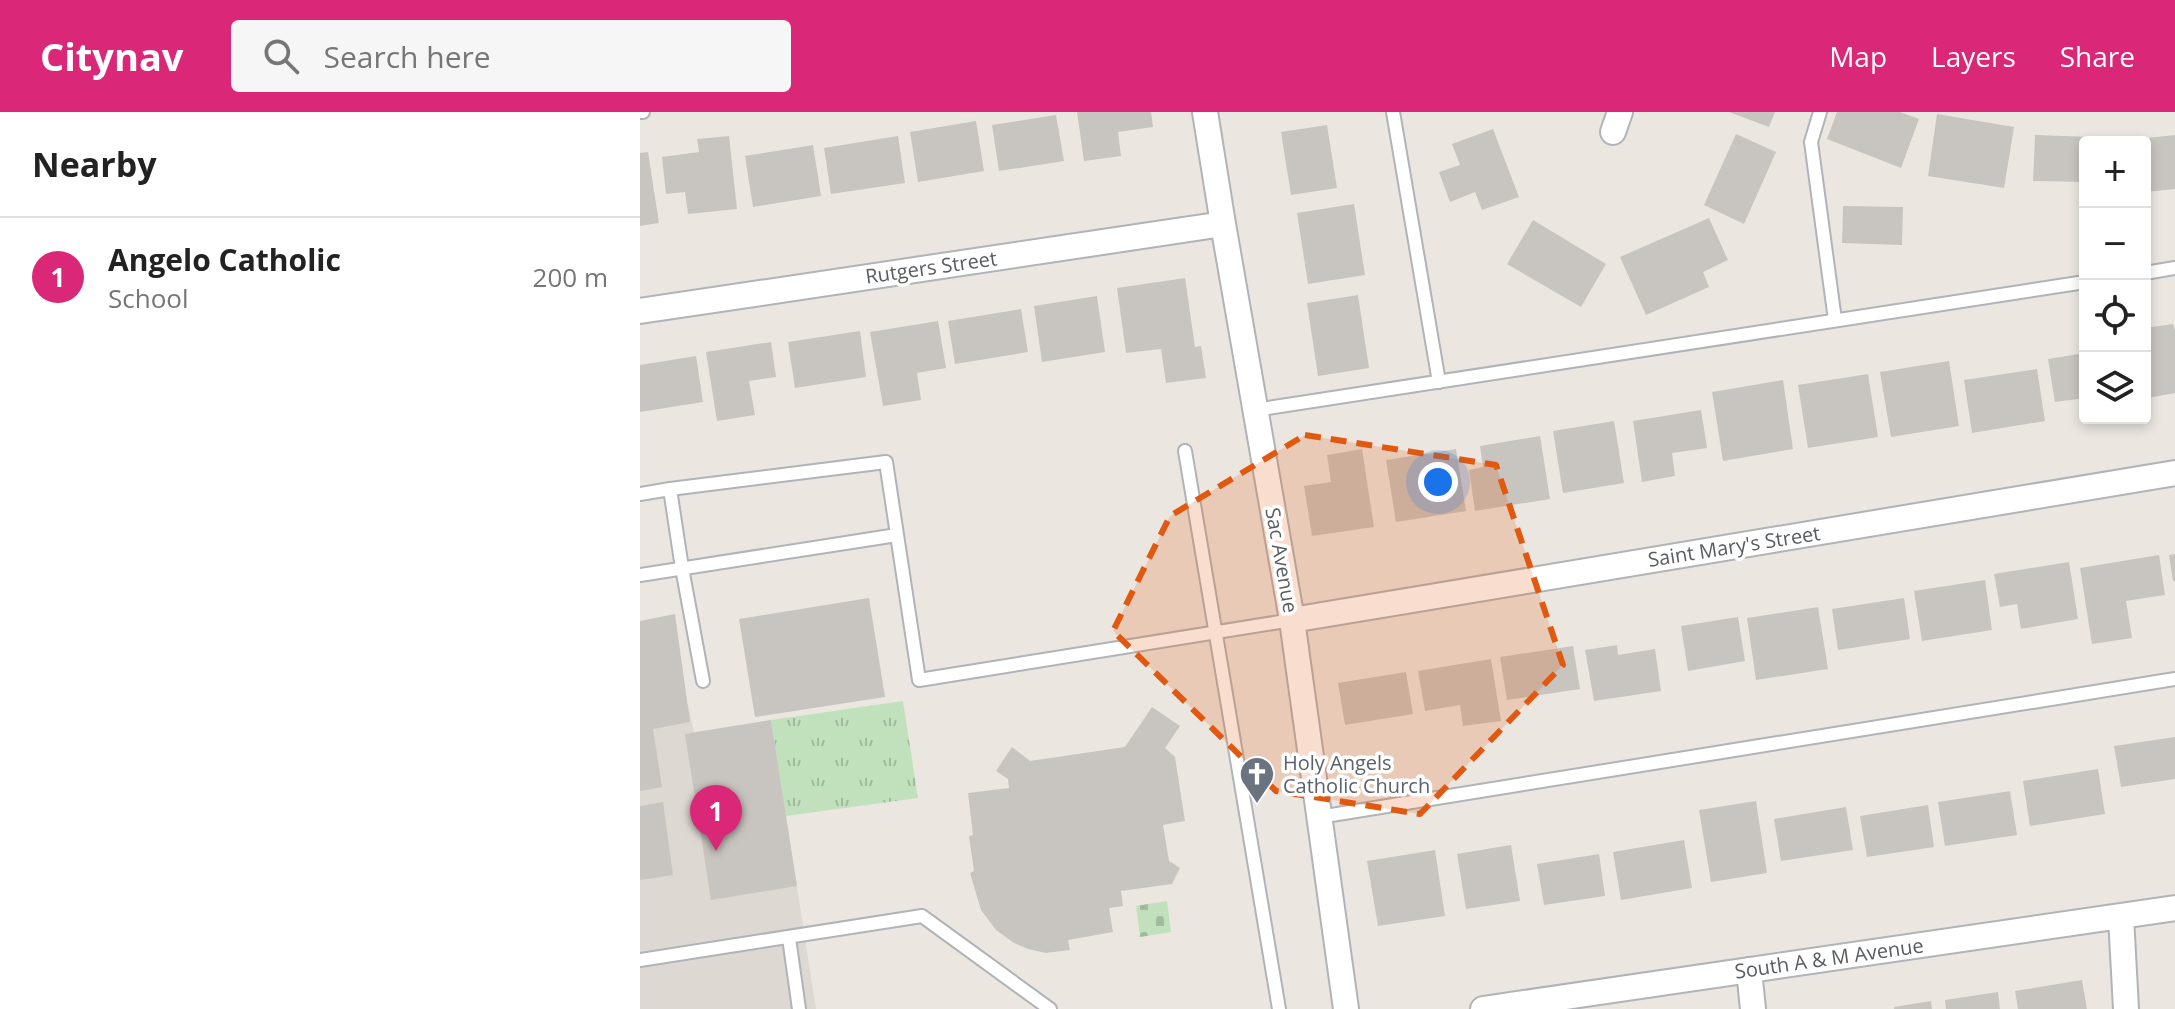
<!DOCTYPE html>
<meta charset="utf-8">
<style>
:root{--surface:#fff;--page:#f6f6f6;--text:#222;--muted:#767676;--line:#e0e0e0;--accent:#db2777}
body{margin:0;font-family:"Open Sans",sans-serif;background:var(--page);color:var(--text)}
.controls{position:absolute;right:24px;top:24px;display:grid;overflow:hidden;border-radius:8px;box-shadow:0 4px 12px #0003}
.controls button{width:72px;height:72px;display:grid;place-items:center;padding:0;border:0;border-bottom:2px solid var(--line);background:var(--surface);color:var(--text);font:40px sans-serif}
.you{position:absolute;left:798px;top:370px;width:28px;height:28px;margin:-20px;border:6px solid #fff;border-radius:50%;background:#1a73e8;box-shadow:0 0 0 12px #1a73e833}
.badge{display:grid;place-items:center;width:52px;height:52px;border-radius:50%;background:var(--accent);color:#fff;font-size:26px;font-weight:700}
.pin{position:absolute;translate:-50% -66px;filter:drop-shadow(0 2px 4px #0008)}
.pin::after{content:'';position:absolute;top:42px;width:28px;height:24px;background:inherit;clip-path:polygon(0 0,100% 0,50% 100%)}
.list{margin:0;padding:0;list-style:none}
h2{display:flex;justify-content:space-between;align-items:center;height:104px;margin:0;padding:0 32px;font-size:34px}
h2 small{font-size:26px;font-weight:400;color:var(--muted)}
.list li{display:grid;grid-template-columns:52px 1fr auto;gap:24px;align-items:center;box-sizing:border-box;height:120px;padding:0 32px;border-top:2px solid var(--line)}
.list b{display:block;font-size:30px;white-space:nowrap}
.list p{margin:0;font-size:26px;white-space:nowrap;color:var(--muted)}
.list em{font-size:26px;font-style:normal;color:var(--muted)}
.icon{flex:none;width:44px;height:44px;fill:none;stroke:currentColor;stroke-width:2;stroke-linecap:round;stroke-linejoin:round}
.map{position:relative;flex:none;width:1535px;height:897px;overflow:hidden}
header{display:flex;align-items:center;gap:48px;box-sizing:border-box;height:112px;padding:0 40px;background:var(--accent);color:#fff}
header strong{font-size:38px}
nav{display:flex;gap:44px;margin-inline-start:auto;font-size:28px}
.search{width:560px;height:72px;background:var(--page);display:flex;align-items:center;gap:20px;box-sizing:border-box;padding:0 28px;border-radius:8px;color:var(--muted);font-size:30px}
main{display:flex}
aside{flex:1;background:var(--surface)}
.map>svg:first-child{display:block}
.education{fill:#ddd8d1}
.cemetery{fill:url(#cemetery-stones)}
.park{fill:url(#park-tufts)}
.building{fill:#c8c4bf}
.lines{fill:none;stroke-linecap:round;stroke-linejoin:round}
.service-casing{stroke:#b0b3b7;stroke-width:16}
.minor-casing{stroke:#b0b3b7;stroke-width:28}
.service{stroke:#fff;stroke-width:12}
.minor{stroke:#fff;stroke-width:24}
.marked{fill:#e15910;fill-opacity:0.2;stroke:#e15910;stroke-width:6;stroke-dasharray:16 10;stroke-linejoin:round}
.labels{text-anchor:middle;dominant-baseline:central;stroke-width:7;stroke-linejoin:round;paint-order:stroke}
.street-label{font-size:20px;fill:#595d60;stroke:#fff}
.worship-label{font-size:20px;fill:#5b616d;stroke:#fff;text-anchor:start}
</style>
<header>
<strong>Citynav</strong>
<div class="search"><svg class="icon" aria-label="search" viewBox="0 0 24 24"><circle cx="10" cy="10" r="6"/><path d="M15 15l6 6"/></svg>Search here</div>
<nav><a>Map</a><a>Layers</a><a>Share</a></nav>
</header>
<main>
<aside>
<h2>Nearby<small></small></h2>
<ul class="list">
<li><span class="badge">1</span><div><b>Angelo Catholic</b><p>School</p></div><em>200 m</em></li>
</ul>
</aside>
<div class="map">
<svg width="1535" height="897" viewBox="0 0 1535 897">
<defs>
<pattern id="cemetery-stones" width="16" height="16" patternUnits="userSpaceOnUse" patternTransform="scale(2)"><rect width="16" height="16" fill="#c1e1bd"/><path d="M2 7V4a2 2 0 0 1 4 0v3zM10 15v-3a2 2 0 0 1 4 0v3z" fill="#a0ba9d"/></pattern>
<pattern id="park-tufts" width="24" height="20" patternUnits="userSpaceOnUse" patternTransform="scale(2)"><rect width="24" height="20" fill="#c1e1bd"/><path d="M3 7l-1-3M5 7V3M7 7l1-3M15 17l-1-3M17 17v-4M19 17l1-3" fill="none" stroke="#a0ba9d"/></pattern>
</defs>
<rect width="100%" height="100%" fill="#ebe7e0"/>
<path class="education" d="M48,592L54,620L131,608L176,897H0V599Z"/>
<path class="cemetery" d="M527,789L531,820L500,825L496,794Z"/>
<path class="park" d="M263,589L278,686L146,704L131,608Z"/>
<path class="building" d="M437,0H511L513,15L478,20L481,44L444,49Z
M1089,0H1135L1129,15Z
M1197,0H1260L1279,7L1261,56L1187,27Z
M1297,2L1374,15L1364,76L1288,64Z
M416,3L424,49L359,59L352,13Z
M336,9L344,59L278,70L270,20Z
M687,13L697,76L651,83L641,20Z
M853,17L879,85L842,98L835,80L810,90L799,60L820,53L812,32Z
M1096,22L1136,40L1104,112L1064,93Z
M1395,23L1481,26V30H1445V70L1393,69Z
M1535,23V77L1505,80V30H1499V27Z
M89,24L97,97L48,102L45,80L26,82L22,45L59,40L57,27Z
M258,24L265,71L191,82L184,36Z
M173,33L181,84L113,95L105,44Z
M8,40L19,111L0,114V41Z
M714,92L725,163L668,172L657,101Z
M1203,94L1263,95L1262,133L1202,131Z
M1069,106L1088,148L1063,160L1069,175L1006,203L980,145Z
M893,108L966,152L941,195L867,152Z
M545,166L555,235L561,234L566,266L526,271L521,237L486,241L477,176Z
M718,183L729,256L678,264L667,191Z
M457,184L465,240L402,250L394,194Z
M381,197L388,240L315,252L308,209Z
M298,209L306,256L277,261L281,288L243,294L230,220Z
M1533,212L1535,219V281L1508,286L1505,267V216Z
M220,219L226,265L155,276L148,230Z
M131,230L136,265L109,269L115,303L77,309L66,240Z
M1445,241V286L1415,290L1408,247Z
M56,244L63,290L0,300V253Z
M1309,249L1319,314L1251,325L1240,260Z
M1397,257L1405,309L1332,321L1324,268Z
M1228,262L1238,325L1168,336L1158,273Z
M1143,268L1153,337L1083,349L1072,280Z
M1061,298L1067,336L1032,341L1035,364L1002,370L993,309Z
M974,309L984,371L923,381L913,319Z
M900,324L910,387L835,399L829,358L843,355L840,334Z
M722,337L734,415L672,424L664,374L691,370L687,343Z
M816,337L826,399L756,410L746,348Z
M1535,442V469H1533L1529,443Z
M1519,443L1525,483L1486,489L1492,526L1452,532L1440,456Z
M1429,450L1438,507L1381,517L1377,492L1360,495L1354,462Z
M1345,468L1352,518L1282,529L1274,479Z
M229,486L245,585L115,605L99,507Z
M1264,486L1270,527L1198,538L1192,497Z
M1178,495L1188,557L1116,568L1107,506Z
M35,502L50,610L13,617L22,675L0,679V509Z
M1098,505L1105,549L1048,559L1041,514Z
M977,533L978,543L1015,537L1021,579L954,589L945,538Z
M933,534L940,577L867,588L860,545Z
M851,547L861,609L823,614L820,593L785,599L778,559Z
M766,560L773,602L705,613L698,571Z
M512,595L540,614L525,636L535,645L545,709L523,713L529,749L540,756L532,772L481,779L483,794L469,796L473,820L428,828L430,838L406,841L388,837L374,831L356,818L341,798L330,761L334,759L329,724L333,723L328,681L369,676L368,667L356,659L372,635L390,649L485,635Z
M131,608L157,774L71,788L45,622Z
M1535,625V667L1481,675L1474,634Z
M1458,657L1465,702L1390,714L1383,669Z
M1370,679L1377,723L1305,734L1298,690Z
M1116,689L1127,761L1071,770L1059,698Z
M23,690L33,763L0,768V694Z
M1288,693L1294,735L1227,745L1220,704Z
M1206,695L1213,738L1141,749L1134,707Z
M1044,728L1052,776L981,788L973,740Z
M871,733L880,789L826,797L817,742Z
M795,738L805,804L738,814L727,749Z
M959,742L965,784L904,793L897,752Z
M1442,868L1447,897H1378L1375,879Z
M1358,880L1360,897H1306L1305,888Z
M1291,889L1292,897H1254V895Z"/>
<g class="lines">
<defs>
<path id="service" d="M0,0H3
M753,0L799,270
M1180,0L1171,30L1195,208
M1505,161L1535,156
M615,298L1445,170
M545,339L639,897
M0,382L30,377
M0,463L257,423
M63,569L42,456L30,377L246,350L279,568L652,508
M679,705L1535,567
M149,826L159,897
M0,848L282,804L410,897"/>
<path id="minor" d="M565,0L583,112L652,508L706,897
M973,20L980,0
M0,199L583,112
M652,508L1535,361
M1481,805L1486,897
M1109,858L1113,897
M843,897L1535,796"/>
</defs>
<use href="#service" class="service-casing"/>
<use href="#minor" class="minor-casing"/>
<use href="#service" class="service"/>
<use href="#minor" class="minor"/>
</g>
<path class="marked" d="M665,323L856,353L923,553L780,702L636,679L473,519L530,404Z"/>
<defs>
<symbol id="church-pin" viewBox="-11 -11 22 30"><path d="M0 17L-7.5 6A9.5 9.5 0 1 1 7.5 6Z" fill="#6b7280" stroke="#fff"/><path d="M-1.2-6h2.4v3.5h3.3v2.4h-3.3V6h-2.4V-.1h-3.3v-2.4h3.3Z" fill="#fff"/></symbol>
</defs>
<g fill-rule="evenodd">
<use href="#church-pin" x="597" y="642" width="40" height="54"/>
</g>
<g class="labels">
<g class="street-label">
<text transform="translate(291 155) rotate(-8)">Rutgers Street</text>
<text transform="translate(1094 434) rotate(-9)">Saint Mary's Street</text>
<text transform="translate(642 448) rotate(80)">Sac Avenue</text>
<text transform="translate(1189 846) rotate(-8)">South A &amp; M Avenue</text>
</g>
<g class="worship-label">
<text x="643" y="650">Holy Angels<tspan x="643" dy="23">Catholic Church</tspan></text>
</g>
</g>
</svg>
<div class="controls">
<button>+</button>
<button>−</button>
<button><svg class="icon" aria-label="locate" viewBox="0 0 24 24"><circle cx="12" cy="12" r="6"/><path d="M12 2v4M12 18v4M2 12h4M18 12h4"/></svg></button>
<button><svg class="icon" aria-label="layers" viewBox="0 0 24 24"><path d="M12 4l9 5-9 5-9-5zM3 14l9 5 9-5"/></svg></button>
</div>
<div class="you"></div>
<div class="pin badge" style="left:76px;top:739px">1</div>
</div>
</main>
